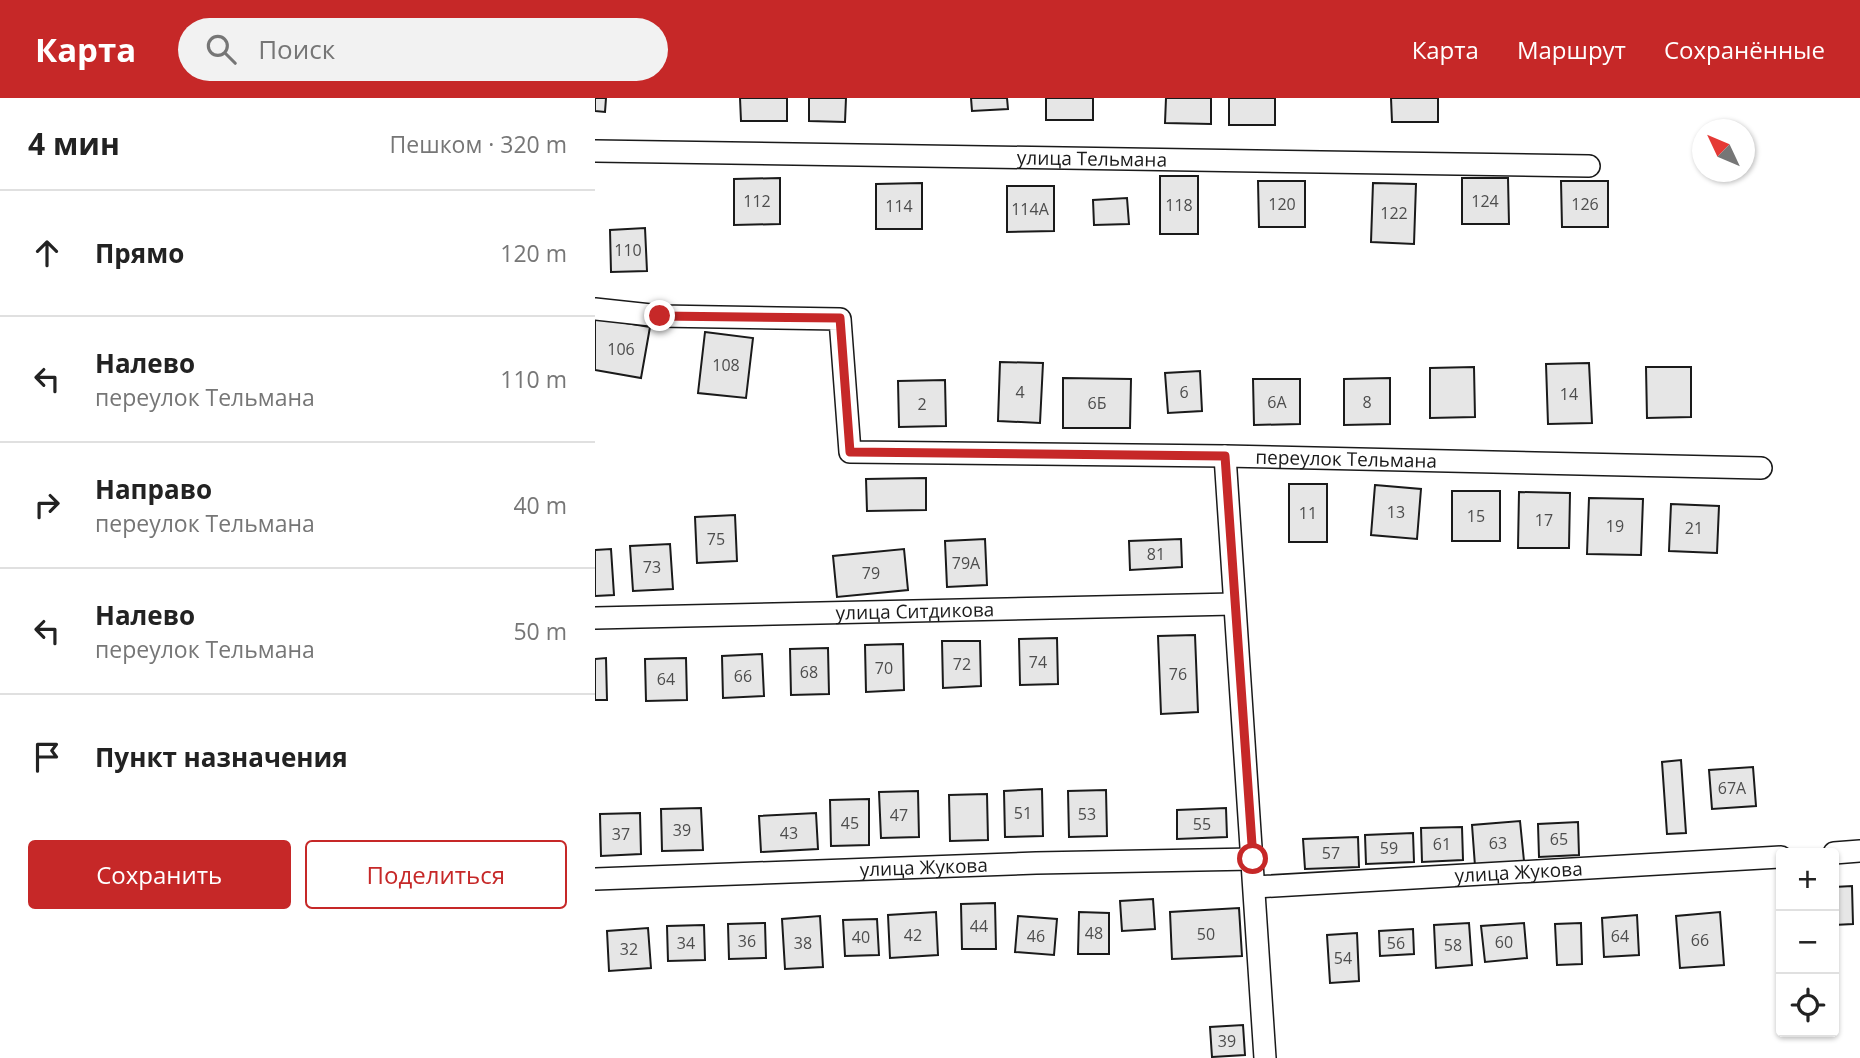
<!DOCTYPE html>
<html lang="ru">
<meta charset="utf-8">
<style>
:root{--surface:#fff;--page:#f2f2f2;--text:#222;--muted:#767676;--line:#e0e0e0;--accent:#c62828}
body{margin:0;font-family:"Open Sans",sans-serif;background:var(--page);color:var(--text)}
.controls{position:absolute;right:21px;bottom:21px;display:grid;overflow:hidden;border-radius:7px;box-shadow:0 2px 5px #0004}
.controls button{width:63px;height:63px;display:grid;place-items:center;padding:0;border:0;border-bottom:2px solid var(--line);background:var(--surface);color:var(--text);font:35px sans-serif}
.compass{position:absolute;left:1097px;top:21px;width:63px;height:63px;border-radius:50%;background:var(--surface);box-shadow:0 2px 5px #0004;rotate:314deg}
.stop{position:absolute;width:21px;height:21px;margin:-16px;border:5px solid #c62828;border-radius:50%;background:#fff}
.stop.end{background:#c62828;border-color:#fff;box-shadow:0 2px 7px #0008}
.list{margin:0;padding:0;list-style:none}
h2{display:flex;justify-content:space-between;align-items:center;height:91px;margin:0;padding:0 28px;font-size:30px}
h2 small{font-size:23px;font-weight:400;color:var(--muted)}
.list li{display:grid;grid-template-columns:46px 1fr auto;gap:21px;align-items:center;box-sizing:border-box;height:126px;padding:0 28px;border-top:2px solid var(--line)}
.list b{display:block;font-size:26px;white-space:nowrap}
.list p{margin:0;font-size:23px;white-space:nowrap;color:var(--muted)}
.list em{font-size:23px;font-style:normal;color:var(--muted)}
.actions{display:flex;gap:14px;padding:21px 28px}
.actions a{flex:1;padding:16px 0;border:2px solid var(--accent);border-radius:7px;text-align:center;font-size:24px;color:var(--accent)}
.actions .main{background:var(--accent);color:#fff}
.icon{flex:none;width:38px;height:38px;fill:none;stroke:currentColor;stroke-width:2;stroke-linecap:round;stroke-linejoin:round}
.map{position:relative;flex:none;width:1265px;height:960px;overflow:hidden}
header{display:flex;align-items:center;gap:42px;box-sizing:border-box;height:98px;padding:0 35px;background:var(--accent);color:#fff}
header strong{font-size:33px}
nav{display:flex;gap:38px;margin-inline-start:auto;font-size:24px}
.search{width:490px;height:63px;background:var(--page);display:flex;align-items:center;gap:18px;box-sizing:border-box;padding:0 24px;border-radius:38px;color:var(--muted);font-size:26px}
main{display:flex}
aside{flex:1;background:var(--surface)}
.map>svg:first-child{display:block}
.building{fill:#e6e6e6;stroke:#1a1a1a;stroke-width:2}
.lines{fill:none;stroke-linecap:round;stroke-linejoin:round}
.minor-casing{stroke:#1a1a1a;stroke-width:24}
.minor{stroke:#fff;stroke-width:21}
.route{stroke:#c62828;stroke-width:9}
.labels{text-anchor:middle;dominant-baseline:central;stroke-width:5;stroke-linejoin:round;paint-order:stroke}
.number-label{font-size:16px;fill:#4d4d4d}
.street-label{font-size:19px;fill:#1a1a1a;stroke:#fff}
</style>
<header>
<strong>Карта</strong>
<div class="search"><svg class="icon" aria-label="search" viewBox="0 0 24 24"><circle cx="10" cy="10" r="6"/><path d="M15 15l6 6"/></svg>Поиск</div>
<nav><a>Карта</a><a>Маршрут</a><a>Сохранённые</a></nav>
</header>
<main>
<aside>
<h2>4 мин<small>Пешком · 320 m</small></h2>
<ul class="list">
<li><svg class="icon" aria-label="ahead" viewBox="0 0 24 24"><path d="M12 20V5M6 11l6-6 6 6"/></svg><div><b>Прямо</b></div><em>120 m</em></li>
<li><svg class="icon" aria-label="left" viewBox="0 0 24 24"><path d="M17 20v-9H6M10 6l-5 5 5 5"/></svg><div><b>Налево</b><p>переулок Тельмана</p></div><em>110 m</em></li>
<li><svg class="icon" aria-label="right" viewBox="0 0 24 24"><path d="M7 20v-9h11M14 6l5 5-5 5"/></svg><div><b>Направо</b><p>переулок Тельмана</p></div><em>40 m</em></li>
<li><svg class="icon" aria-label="left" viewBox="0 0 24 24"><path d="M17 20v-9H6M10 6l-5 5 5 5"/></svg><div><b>Налево</b><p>переулок Тельмана</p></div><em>50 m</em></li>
<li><svg class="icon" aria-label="arrive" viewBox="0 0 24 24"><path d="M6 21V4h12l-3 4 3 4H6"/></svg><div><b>Пункт назначения</b></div></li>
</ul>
<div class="actions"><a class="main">Сохранить</a><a>Поделиться</a></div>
</aside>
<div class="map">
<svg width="1265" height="960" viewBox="0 0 1265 960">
<rect width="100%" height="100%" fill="#fff"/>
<path class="building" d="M0,0H11L10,14L0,13Z
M145,0H192V23H146Z
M214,0H251L250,24L214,23Z
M376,0H412L413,11L377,13Z
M451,0H498V22H451Z
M571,0H616V26L570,25Z
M634,0H680V27H634Z
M796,0H843V24H797Z
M565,78H603V136H565Z
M185,80V126L139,127V81Z
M867,80H913L914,126H867Z
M663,83H710V129H664Z
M966,83H1013V129H967Z
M327,85V131H281V86Z
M778,85L821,86L819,146L776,144Z
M412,88H459V133L412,134Z
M532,100L534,126L499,127L498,102Z
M50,130L52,173L16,174L15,132Z
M0,220L55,229L46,280L0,272Z
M110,234L158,240L151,300L103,295Z
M405,264L448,265L445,325L403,323Z
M994,265L997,325L953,326L951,266Z
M879,269L880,319L835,320V270Z
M1051,269H1096V319L1052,320Z
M605,273L607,313L573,315L570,275Z
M468,280L536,281L535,330H468Z
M795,280V326L749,327V281Z
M658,281H705V326L659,327Z
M350,282L351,328L304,329L303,283Z
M331,380V412L272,413L271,381Z
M694,386H732V444H694Z
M780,387L826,391L822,441L776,437Z
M857,393H905V443H857Z
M924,394L975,395L974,450H923Z
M994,400L1048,401L1046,457L992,456Z
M1076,406L1124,408L1122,455L1074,453Z
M140,417L142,463L102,465L100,419Z
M390,441L392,487L352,489L350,443Z
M586,441L587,469L535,472L534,443Z
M75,446L78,491L38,493L35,448Z
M16,451L19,497L0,498V452Z
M309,451L313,492L242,499L238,458Z
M600,537L603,614L566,616L563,538Z
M462,540L463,586L425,587L424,541Z
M347,543H385L386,588L348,590Z
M308,546L309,592L271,594L270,547Z
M233,550L234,596L196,597L195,551Z
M167,556L169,598L128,600L127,558Z
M11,560L12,602H0V561Z
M91,560L92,602L51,603L50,561Z
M1086,662L1091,735L1072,736L1067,664Z
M1158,669L1161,708L1117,711L1114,672Z
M447,691L448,738L410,739L409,693Z
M511,692L512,738L474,739L473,693Z
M323,693L324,739L286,740L284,694Z
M392,696L393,742L355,743L354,697Z
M274,701V747L236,748L235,702Z
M106,710L108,752L67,753L66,711Z
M631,710L632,739L582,741V712Z
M45,715L46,756L6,758L5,716Z
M221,715L223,751L166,754L164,718Z
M925,723L929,763L880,768L877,727Z
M983,724L984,757L944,759L943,726Z
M867,729L868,762L827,764L826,730Z
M818,735L819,764L771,766L770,737Z
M763,739L764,769L710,771L708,741Z
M1257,788L1258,826L1239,827V789Z
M558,801L560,831L527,833L525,803Z
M400,805L401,851H367L366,806Z
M644,810L647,858L577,861L575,814Z
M341,814L343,857L295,860L293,817Z
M484,814L514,815V856H483Z
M1125,814L1129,867L1085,870L1081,818Z
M1042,817L1044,857L1009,859L1007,820Z
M225,818L228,869L190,871L187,821Z
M423,818L462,821L459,857L420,854Z
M282,821L284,857L250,858L248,822Z
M170,825L171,860L134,861L133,826Z
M874,825L877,867L841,870L839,827Z
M929,825L932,860L890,864L886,828Z
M986,825L987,866L962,867L960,826Z
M109,827L110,862L73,863L72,828Z
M53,830L56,870L14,873L12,833Z
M818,831L819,856L785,858L784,833Z
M762,835L764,883L735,885L732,837Z
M648,927L650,957L617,959L615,929Z"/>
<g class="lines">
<defs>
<g id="minor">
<path id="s1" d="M0,53L994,68"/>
<path id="s2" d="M0,211L65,218L245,221L255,354L630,358L1166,370"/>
<path d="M630,358C642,559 658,759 670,960"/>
<path id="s3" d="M0,520L639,506"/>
<path d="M1239,755L1265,753"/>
<path id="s4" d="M0,781L441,765L658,761"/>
<path id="s5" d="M660,789L1186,759"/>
</g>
</defs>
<use href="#minor" class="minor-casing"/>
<use href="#minor" class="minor"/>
</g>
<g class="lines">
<path class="route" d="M65,218L245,220L255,354L630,358L658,761"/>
</g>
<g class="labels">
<g class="number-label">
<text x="162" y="103">112</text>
<text x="890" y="103">124</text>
<text x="687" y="106">120</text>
<text x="990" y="106">126</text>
<text x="584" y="107">118</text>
<text x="304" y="108">114</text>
<text x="435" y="111">114А</text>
<text x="799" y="115">122</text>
<text x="33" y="152">110</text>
<text x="26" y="251">106</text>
<text x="131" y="267">108</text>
<text x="425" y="294">4</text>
<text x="589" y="294">6</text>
<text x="974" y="296">14</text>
<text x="682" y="304">6А</text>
<text x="772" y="304">8</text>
<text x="502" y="305">6Б</text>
<text x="327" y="306">2</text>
<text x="801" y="414">13</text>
<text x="713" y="415">11</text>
<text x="881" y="418">15</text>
<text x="949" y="422">17</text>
<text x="1020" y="428">19</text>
<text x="1099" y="430">21</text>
<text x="121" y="441">75</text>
<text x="561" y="456">81</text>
<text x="371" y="465">79А</text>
<text x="57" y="469">73</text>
<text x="276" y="475">79</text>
<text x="443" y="564">74</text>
<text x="367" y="566">72</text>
<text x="289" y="570">70</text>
<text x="214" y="574">68</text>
<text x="583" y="576">76</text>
<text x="148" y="578">66</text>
<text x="71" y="581">64</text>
<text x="1137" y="690">67А</text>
<text x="428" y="715">51</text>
<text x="492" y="716">53</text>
<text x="304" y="717">47</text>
<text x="255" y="725">45</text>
<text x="607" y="726">55</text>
<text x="87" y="732">39</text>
<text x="194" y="735">43</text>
<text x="26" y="736">37</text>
<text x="964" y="741">65</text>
<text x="903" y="745">63</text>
<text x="847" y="746">61</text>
<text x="794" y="750">59</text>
<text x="736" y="755">57</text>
<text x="384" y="828">44</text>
<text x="499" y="835">48</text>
<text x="611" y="836">50</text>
<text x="318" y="837">42</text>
<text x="441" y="838">46</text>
<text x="1025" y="838">64</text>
<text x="266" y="839">40</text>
<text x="1105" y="842">66</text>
<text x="152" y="843">36</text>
<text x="909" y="844">60</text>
<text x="91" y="845">34</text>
<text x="208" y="845">38</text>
<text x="801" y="845">56</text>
<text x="858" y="847">58</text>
<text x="34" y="851">32</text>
<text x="748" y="860">54</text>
<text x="632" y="943">39</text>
</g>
<g class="street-label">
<text stroke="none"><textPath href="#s1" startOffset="497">улица Тельмана</textPath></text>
<text stroke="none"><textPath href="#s2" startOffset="875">переулок Тельмана</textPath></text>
<text stroke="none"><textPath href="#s3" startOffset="320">улица Ситдикова</textPath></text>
<text stroke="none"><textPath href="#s4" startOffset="329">улица Жукова</textPath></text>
<text stroke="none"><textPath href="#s5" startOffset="264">улица Жукова</textPath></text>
</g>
</g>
</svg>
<div class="controls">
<button>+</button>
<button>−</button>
<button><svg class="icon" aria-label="locate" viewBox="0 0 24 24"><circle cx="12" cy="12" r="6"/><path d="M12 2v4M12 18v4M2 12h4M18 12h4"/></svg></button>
</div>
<svg class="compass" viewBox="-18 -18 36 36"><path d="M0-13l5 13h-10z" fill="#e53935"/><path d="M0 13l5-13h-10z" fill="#767676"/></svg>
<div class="stop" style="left:658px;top:761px"></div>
<div class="stop end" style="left:65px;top:218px"></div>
</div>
</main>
